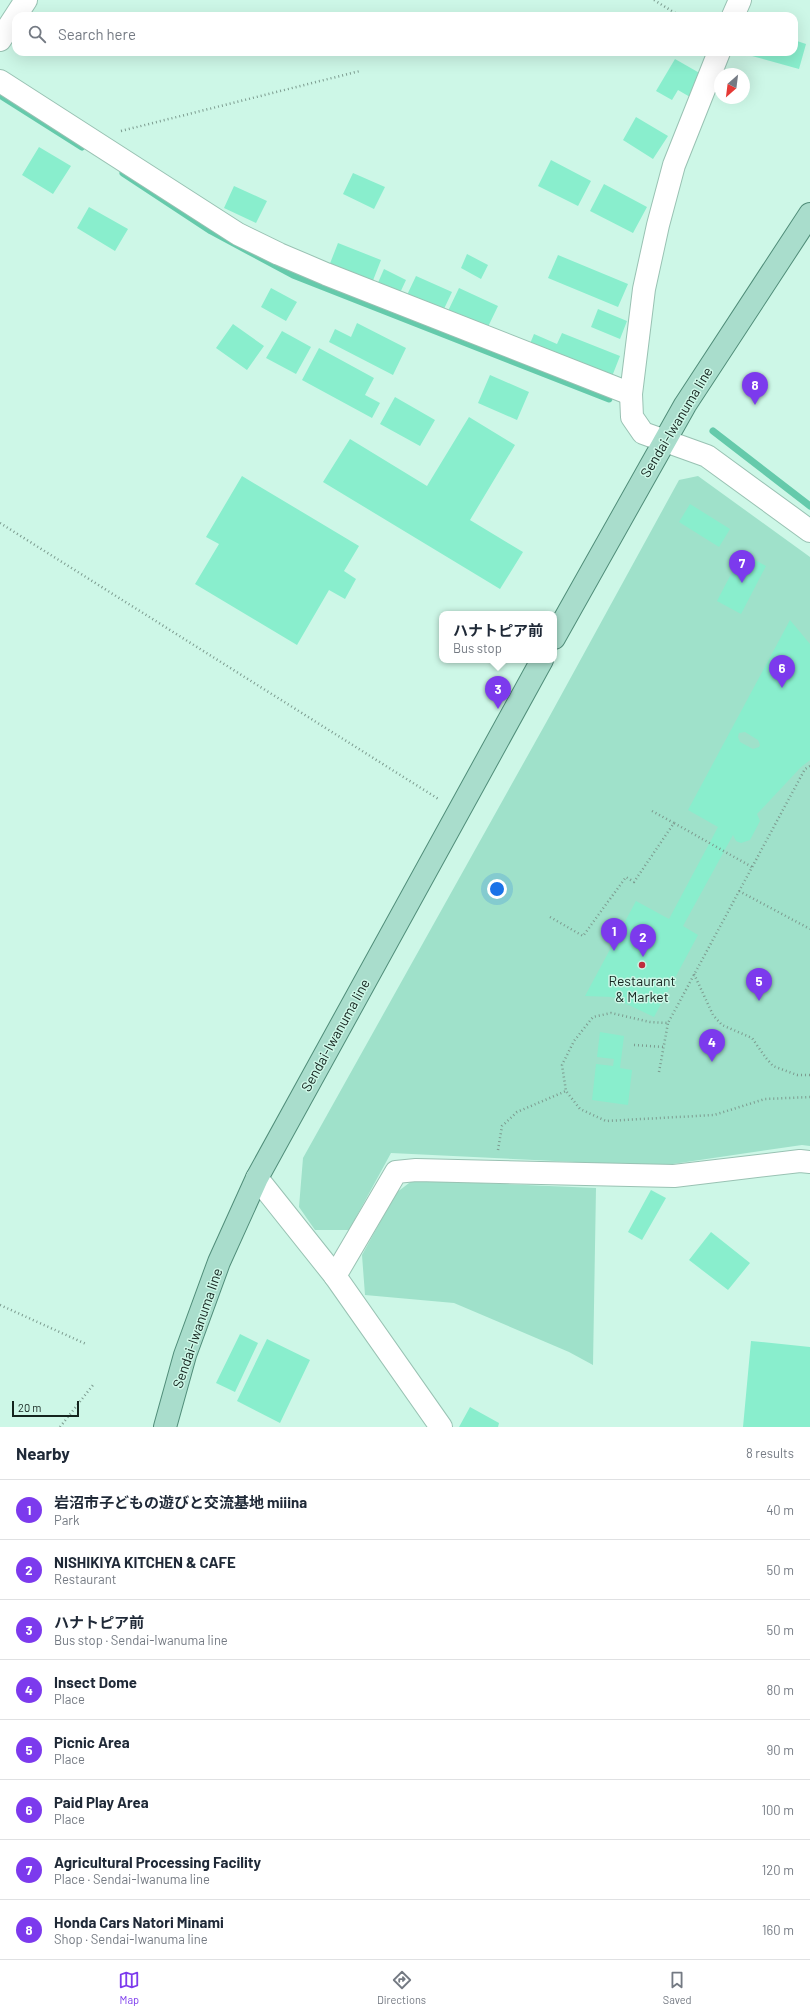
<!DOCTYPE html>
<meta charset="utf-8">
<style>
:root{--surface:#fff;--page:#f2f2f3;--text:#1f2937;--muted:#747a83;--line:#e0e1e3;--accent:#7c3aed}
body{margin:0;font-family:Barlow,"Noto Sans JP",sans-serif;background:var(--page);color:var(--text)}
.compass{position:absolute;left:714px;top:68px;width:36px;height:36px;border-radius:50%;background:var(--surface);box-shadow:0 4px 16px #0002;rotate:208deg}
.scale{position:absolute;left:12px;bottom:10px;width:67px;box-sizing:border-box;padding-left:4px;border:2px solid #14241e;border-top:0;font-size:11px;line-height:14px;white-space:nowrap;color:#14241e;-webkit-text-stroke:3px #cdf7e7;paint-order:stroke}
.you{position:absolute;left:497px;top:889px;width:14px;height:14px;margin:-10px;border:3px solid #fff;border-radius:50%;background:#1a73e8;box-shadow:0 0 0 6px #1a73e833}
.badge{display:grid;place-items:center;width:26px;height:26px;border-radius:50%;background:var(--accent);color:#fff;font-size:13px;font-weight:700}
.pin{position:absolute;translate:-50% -33px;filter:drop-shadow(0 1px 2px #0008)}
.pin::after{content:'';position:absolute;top:21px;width:14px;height:12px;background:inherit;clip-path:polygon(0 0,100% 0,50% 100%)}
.popup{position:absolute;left:439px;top:611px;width:118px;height:52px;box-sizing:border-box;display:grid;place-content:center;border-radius:8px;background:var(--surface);filter:drop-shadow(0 1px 3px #0005);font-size:13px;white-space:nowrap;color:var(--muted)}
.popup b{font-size:15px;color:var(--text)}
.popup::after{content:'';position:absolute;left:50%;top:100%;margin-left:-8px;border:8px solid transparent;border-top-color:var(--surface)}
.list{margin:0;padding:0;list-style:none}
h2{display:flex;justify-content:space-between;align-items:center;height:52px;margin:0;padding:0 16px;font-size:17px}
h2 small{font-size:13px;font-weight:400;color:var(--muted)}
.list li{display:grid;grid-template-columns:26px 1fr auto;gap:12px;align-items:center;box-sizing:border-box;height:60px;padding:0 16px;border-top:1px solid var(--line)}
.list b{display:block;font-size:15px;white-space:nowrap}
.list p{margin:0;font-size:13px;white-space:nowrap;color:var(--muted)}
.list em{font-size:13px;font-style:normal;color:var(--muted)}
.icon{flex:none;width:22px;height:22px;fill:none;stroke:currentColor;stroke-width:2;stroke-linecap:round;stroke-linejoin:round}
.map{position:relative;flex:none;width:810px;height:1427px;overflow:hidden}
.search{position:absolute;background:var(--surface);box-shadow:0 4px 16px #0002;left:12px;right:12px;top:12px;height:44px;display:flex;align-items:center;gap:10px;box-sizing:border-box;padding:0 14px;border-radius:12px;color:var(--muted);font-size:15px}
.sheet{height:532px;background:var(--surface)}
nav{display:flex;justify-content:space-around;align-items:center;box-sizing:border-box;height:56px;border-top:1px solid var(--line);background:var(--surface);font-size:11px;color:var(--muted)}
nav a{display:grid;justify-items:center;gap:2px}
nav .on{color:var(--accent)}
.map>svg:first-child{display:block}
.green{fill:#9fe1ca}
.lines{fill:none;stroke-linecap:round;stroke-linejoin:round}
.stream{stroke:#65caab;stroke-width:7}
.building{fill:#89eecd;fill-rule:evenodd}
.minor-casing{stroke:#99c2b3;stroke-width:24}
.tertiary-casing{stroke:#99c2b3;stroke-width:24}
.primary-casing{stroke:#508d79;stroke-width:24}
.path{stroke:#7c9b8f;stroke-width:2.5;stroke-dasharray:1 3;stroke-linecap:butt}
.minor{stroke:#fff;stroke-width:22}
.tertiary{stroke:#fff;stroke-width:22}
.primary{stroke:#a9ddcc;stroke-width:22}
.poi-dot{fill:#be2e3d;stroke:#cdf7e7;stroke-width:1.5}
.labels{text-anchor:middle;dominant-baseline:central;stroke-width:3;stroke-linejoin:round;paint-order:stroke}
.street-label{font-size:14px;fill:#14241e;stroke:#cdf7e7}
.poi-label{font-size:14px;fill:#14241e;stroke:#cdf7e7}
</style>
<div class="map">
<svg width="810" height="1427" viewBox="0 0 810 1427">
<rect width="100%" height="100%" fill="#cdf7e7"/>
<path class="green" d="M698,476L810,557V1146L802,1145L659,1166L391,1153L349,1230H315L299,1207L303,1158L547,721L679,480Z
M413,1180L596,1188L593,1365L569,1352L454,1303L365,1295L362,1255L396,1193Z"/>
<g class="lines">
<path class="stream" d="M0,95L82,147
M123,173L211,231L293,275L609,399
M713,431L810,506"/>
</g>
<path class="building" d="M794,40L806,44L799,69L752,56L753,52H794Z
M675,59L703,75L690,97L678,90L672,100L656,91Z
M636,117L668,136L653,159L623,140Z
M39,147L71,166L53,194L22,175Z
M551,160L591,181L578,206L538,186Z
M353,173L385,187L374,209L343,194Z
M604,184L647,207L633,233L590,211Z
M234,186L267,201L256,223L224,208Z
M89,207L128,229L115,251L77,228Z
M338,243L381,260L372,283L329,266Z
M467,254L488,265L481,279L461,268Z
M558,255L628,284L618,307L548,278Z
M384,269L406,280L399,295L377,285Z
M416,276L452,292L443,311L407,295Z
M271,288L297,302L286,321L261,307Z
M459,288L498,306L486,331L447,313Z
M598,309L627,321L620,339L591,327Z
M357,323L406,348L393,375L329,342L335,329L351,337Z
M233,324L264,346L247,370L216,348Z
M282,331L311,347L296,374L266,358Z
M562,333L620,356L611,379L529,346L534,334L557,344Z
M319,348L374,378L365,395L380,403L372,418L302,380Z
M490,375L529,392L517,420L478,403Z
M395,397L435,420L420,446L380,424Z
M469,417L515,445L470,520L523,552L500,589L323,482L350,439L427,486Z
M242,476L359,546L344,571L356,579L345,599L329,590L297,645L195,584L219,544L206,537Z
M690,504L730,529L719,547L679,522Z
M742,553L766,566L741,614L717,601Z
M790,620L810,644V760L801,767L757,814L760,821L750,840L741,843L736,841L733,835L683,926L698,935L654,1017L612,997L585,996L636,901L669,919L718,827L688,810ZM745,732L758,740L760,745L759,747L753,749L740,742L738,737L739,733Z
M600,1032L624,1036L620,1068L632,1070L628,1105L592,1100L596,1064L613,1066L614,1059L597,1057Z
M651,1190L666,1198L642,1240L628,1232Z
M711,1232L750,1263L728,1290L689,1260Z
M240,1334L258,1343L235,1392L216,1383Z
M267,1339L310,1360L280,1423L237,1401Z
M751,1341L810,1347V1427H743Z
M470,1407L499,1423L498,1427H459Z"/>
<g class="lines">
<defs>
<path id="minor" d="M0,40L26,0
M0,81L238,234L279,254L326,274L631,394
M335,1276L396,1172L416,1170L674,1176L800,1161L810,1162"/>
<path id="tertiary" d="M733,16L740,0
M719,52L674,165L658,225L644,289L631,394L632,417L643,433L707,456L810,531
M257,1178L335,1276L441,1427"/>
<path id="primary" d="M554,638L685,405L810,214
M165,1427L185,1355L219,1262L257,1178L542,660"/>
</defs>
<use href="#minor" class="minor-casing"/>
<use href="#tertiary" class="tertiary-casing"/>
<use href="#primary" class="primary-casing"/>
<path class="path" d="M654,0L680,16
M121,131L360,71
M0,523L440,800
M810,766L805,769L668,1023L650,1022L611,1013L593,1017L574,1041L562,1065L566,1091L580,1109L606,1121L714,1115L765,1099L810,1097
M652,811L674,823
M739,891L810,929
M550,917L583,936L626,877L634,882L674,823L752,867
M694,974L713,1015L722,1025L752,1038L766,1058L773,1066L797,1075H810
M634,1045L664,1047
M659,1072L668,1023
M498,1150L502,1126L517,1112L566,1091
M0,1305L86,1344
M60,1427L93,1385"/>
<use href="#minor" class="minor"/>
<use href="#tertiary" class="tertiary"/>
<use href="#primary" class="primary"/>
</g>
<circle class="poi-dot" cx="642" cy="965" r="4"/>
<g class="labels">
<g class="street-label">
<text transform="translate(676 422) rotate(-59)">Sendai-Iwanuma line</text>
<text transform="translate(335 1035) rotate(-61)">Sendai-Iwanuma line</text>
<text transform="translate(197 1328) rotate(-71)">Sendai-Iwanuma line</text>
</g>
<g class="poi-label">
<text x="642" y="980">Restaurant<tspan x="642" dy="16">&amp; Market</tspan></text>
</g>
</g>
</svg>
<svg class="compass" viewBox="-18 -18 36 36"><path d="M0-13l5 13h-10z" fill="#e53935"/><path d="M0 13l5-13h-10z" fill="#747a83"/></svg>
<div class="scale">20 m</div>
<div class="you"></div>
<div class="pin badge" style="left:614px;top:951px">1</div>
<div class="pin badge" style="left:643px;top:957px">2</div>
<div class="pin badge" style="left:498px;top:709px">3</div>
<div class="popup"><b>ハナトピア前</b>Bus stop</div>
<div class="pin badge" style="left:712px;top:1062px">4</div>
<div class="pin badge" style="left:759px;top:1001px">5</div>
<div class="pin badge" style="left:782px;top:688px">6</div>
<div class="pin badge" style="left:742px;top:583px">7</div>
<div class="pin badge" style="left:755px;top:405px">8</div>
<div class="search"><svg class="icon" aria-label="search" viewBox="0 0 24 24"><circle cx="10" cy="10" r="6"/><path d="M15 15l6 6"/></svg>Search here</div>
</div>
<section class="sheet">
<h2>Nearby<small>8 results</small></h2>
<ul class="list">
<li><span class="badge">1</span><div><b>岩沼市子どもの遊びと交流基地 miiina</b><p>Park</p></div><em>40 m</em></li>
<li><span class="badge">2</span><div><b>NISHIKIYA KITCHEN &amp; CAFE</b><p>Restaurant</p></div><em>50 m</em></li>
<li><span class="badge">3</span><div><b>ハナトピア前</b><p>Bus stop · Sendai-Iwanuma line</p></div><em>50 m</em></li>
<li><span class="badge">4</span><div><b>Insect Dome</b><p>Place</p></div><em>80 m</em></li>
<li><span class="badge">5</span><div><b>Picnic Area</b><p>Place</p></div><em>90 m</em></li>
<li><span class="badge">6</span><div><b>Paid Play Area</b><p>Place</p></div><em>100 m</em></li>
<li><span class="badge">7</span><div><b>Agricultural Processing Facility</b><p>Place · Sendai-Iwanuma line</p></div><em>120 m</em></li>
<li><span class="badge">8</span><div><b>Honda Cars Natori Minami</b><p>Shop · Sendai-Iwanuma line</p></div><em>160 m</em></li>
</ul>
</section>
<nav>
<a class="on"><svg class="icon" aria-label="map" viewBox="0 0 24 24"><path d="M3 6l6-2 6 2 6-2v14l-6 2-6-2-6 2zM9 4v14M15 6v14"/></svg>Map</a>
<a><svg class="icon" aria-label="directions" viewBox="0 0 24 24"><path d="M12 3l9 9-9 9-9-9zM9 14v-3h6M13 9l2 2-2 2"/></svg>Directions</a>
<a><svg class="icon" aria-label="saved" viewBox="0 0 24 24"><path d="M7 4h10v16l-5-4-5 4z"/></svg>Saved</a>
</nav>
